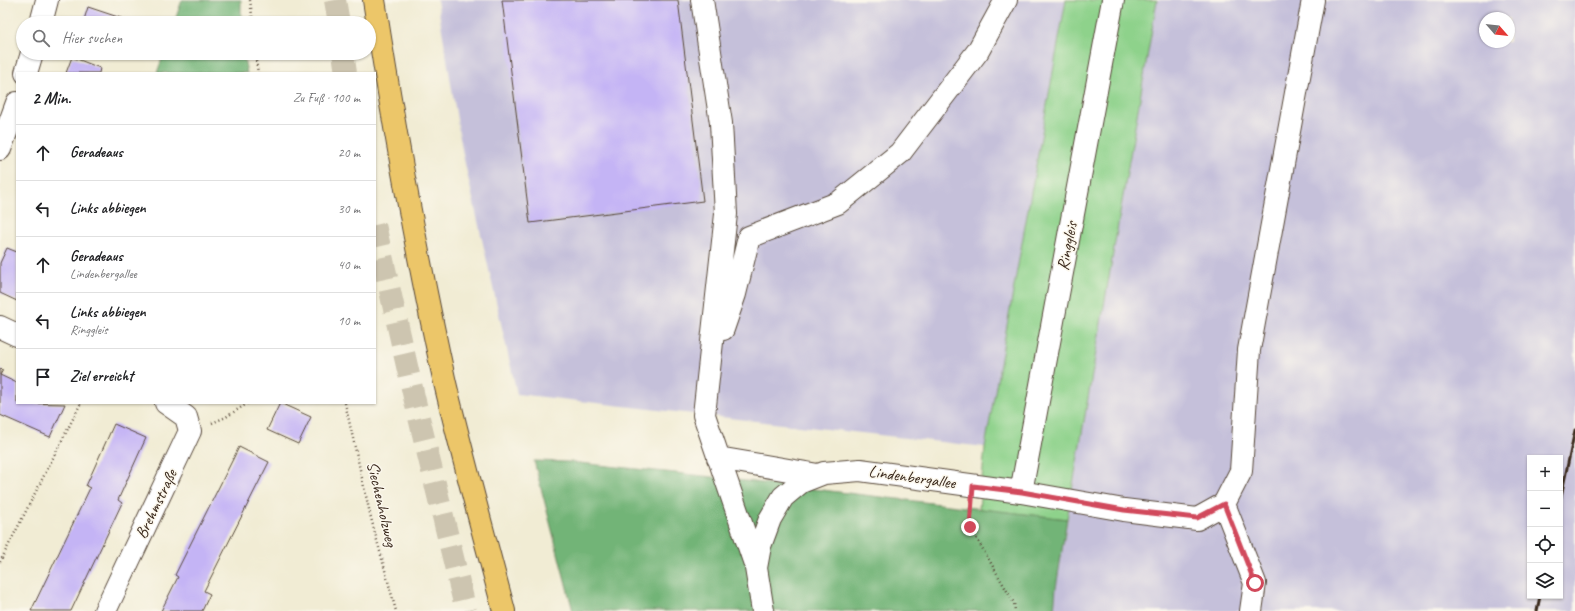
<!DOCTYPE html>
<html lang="de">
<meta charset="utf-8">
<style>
:root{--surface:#fff;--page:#f6f6f6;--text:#202124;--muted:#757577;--line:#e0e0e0}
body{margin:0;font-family:Caveat,sans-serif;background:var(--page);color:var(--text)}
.controls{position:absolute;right:12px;bottom:12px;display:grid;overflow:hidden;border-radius:0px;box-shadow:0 1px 3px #0004}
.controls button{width:36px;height:36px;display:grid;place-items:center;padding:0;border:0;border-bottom:1px solid var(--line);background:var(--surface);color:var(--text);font:20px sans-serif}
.compass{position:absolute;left:1479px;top:12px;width:36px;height:36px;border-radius:50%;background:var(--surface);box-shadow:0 1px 3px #0004;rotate:118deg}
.stop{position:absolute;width:12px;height:12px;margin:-9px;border:3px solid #d1495b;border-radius:50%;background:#fff}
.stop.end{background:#d1495b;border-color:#fff;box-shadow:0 1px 4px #0008}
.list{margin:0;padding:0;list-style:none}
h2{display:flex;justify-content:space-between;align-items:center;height:52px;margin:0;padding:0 16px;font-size:17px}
h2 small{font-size:13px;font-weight:400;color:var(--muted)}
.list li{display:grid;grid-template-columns:26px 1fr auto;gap:12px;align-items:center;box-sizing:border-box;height:56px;padding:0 16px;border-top:1px solid var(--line)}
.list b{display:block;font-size:15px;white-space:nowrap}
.list p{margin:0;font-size:13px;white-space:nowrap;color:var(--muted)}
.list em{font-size:13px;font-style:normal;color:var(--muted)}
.icon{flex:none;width:22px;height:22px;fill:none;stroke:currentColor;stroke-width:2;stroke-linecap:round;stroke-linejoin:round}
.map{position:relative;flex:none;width:1575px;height:611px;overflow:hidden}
.search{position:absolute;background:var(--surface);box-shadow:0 1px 3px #0004;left:16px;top:16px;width:360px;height:44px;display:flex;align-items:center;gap:10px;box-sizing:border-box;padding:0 14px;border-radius:22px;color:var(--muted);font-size:15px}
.panel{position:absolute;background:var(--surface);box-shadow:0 1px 3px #0004;left:16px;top:72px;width:360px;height:332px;border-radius:0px}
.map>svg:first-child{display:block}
.industrial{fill:#c5c0da;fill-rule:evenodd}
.green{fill:#8ed28b;stroke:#647e54}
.forest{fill:#72b477;stroke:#566f4a}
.building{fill:#c4b4f5}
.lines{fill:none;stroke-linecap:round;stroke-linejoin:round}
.highway-tunnel{stroke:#cdc5b0;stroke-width:22;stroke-dasharray:22 11;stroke-linecap:butt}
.minor-casing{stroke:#564739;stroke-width:24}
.highway-casing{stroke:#564739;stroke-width:24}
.path{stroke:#564739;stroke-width:2.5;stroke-dasharray:1 3;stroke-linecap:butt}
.minor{stroke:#fff;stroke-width:22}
.highway{stroke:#ecc669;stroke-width:22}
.rail{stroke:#3b2a1e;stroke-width:3}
.route{stroke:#d1495b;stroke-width:5}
.labels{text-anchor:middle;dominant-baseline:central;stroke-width:3;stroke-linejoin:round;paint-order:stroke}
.street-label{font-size:17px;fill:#3b2a1e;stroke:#fbf7ec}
</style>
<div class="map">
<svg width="1575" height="611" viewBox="0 0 1575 611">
<rect width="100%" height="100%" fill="#fbf7ec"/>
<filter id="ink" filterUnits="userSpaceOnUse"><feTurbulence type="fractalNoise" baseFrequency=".025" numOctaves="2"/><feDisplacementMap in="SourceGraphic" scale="8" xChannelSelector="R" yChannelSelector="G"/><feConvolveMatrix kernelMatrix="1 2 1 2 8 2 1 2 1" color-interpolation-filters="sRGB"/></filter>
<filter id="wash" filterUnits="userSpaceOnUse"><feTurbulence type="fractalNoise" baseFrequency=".012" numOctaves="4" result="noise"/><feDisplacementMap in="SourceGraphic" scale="16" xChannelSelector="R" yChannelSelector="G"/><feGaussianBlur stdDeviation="0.9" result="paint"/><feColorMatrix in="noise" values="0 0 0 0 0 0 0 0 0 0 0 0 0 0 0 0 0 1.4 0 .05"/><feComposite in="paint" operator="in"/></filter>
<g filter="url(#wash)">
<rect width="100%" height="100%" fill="#f1ecd4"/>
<path class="industrial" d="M437,0H1066L985,447L517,394L463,155Z
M1155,0H1575V611H1054L1056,588ZM1485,18H1509V42H1485ZM1530,458H1560V596H1530Z"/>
<path class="green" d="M1066,0H1157L1067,519L979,509L985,447Z"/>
<path class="forest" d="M182,0H241V23H174Z
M164,53H243L247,73H157Z
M534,461L570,462L695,475L1067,519L1056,588L1054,611H573Z"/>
<g id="blocks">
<path class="building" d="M502,0H678L703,201L530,223Z
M88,7L136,23H83Z
M72,57L100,68L99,73H66Z
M7,248L17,252V301L0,293V263Z
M0,369L3,370L0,375L17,383V403L65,404L50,437L0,415Z
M280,403L311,417L298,444L267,430Z
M114,424L146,438L118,500L122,503L71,611H31L90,488L86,486Z
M239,447L269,462L204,591L210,594L202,611H161L178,577L175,575Z"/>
</g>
</g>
<g filter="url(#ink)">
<use href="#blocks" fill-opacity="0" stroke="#564739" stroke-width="1"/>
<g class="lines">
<path class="highway-tunnel" d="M335,0L339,23
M343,53L346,73
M375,225L414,397L466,611"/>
<defs>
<path id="minor" d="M702,0L721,123L726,214L704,415L756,567
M41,23L47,0
M26,73L32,53
M0,149L17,103
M0,327L17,335
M723,329L735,294L749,237L838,203L900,153L978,51L1006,0
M718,458L818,475
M1021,492L1113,0
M1224,504L1255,583L1251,611
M105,611L190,431L186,417L166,403
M763,611L756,568L760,546L770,519L783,497L801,482L824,473L860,470L1021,492L1124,510L1197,519L1224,504L1241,471L1249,350L1313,0"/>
<path id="highway" d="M374,0C394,128 417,256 445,383C463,459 484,535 504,611"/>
</defs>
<use href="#minor" class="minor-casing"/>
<use href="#highway" class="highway-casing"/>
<path class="path" d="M250,0L253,23
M255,53L258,73
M345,403L371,518L396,611
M212,423L226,417L248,403
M971,508L970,527L1014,603L1015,611
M0,562L81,403"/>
<use href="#minor" class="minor"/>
<use href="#highway" class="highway"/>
<path class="rail" d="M1560,501L1575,430
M1537,611L1540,596"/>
</g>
</g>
<g class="lines" filter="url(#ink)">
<path class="route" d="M970,527L973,486L1022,492L1124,510L1197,518L1224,504L1255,583"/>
</g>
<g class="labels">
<g class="street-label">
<text transform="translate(1067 246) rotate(-79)">Ringgleis</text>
<text transform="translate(912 477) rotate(8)">Lindenbergallee</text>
<text transform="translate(156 504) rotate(-64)">Brehmstraße</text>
<text transform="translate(382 504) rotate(77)">Siechenholzweg</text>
</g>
</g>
</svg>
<div class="controls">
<button>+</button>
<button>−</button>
<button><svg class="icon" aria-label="locate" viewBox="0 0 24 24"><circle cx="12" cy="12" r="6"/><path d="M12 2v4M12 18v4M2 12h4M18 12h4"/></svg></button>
<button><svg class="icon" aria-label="layers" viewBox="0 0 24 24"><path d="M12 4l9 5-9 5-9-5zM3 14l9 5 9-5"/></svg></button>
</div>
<svg class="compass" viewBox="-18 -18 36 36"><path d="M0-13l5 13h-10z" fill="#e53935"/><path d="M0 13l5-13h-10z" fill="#757577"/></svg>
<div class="stop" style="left:1255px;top:583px"></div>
<div class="stop end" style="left:970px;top:527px"></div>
<div class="search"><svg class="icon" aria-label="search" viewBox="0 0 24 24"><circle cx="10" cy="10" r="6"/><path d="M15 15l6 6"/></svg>Hier suchen</div>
<section class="panel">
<h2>2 Min.<small>Zu Fuß · 100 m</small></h2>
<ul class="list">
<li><svg class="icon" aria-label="ahead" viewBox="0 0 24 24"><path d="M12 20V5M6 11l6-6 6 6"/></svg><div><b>Geradeaus</b></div><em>20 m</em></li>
<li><svg class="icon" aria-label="left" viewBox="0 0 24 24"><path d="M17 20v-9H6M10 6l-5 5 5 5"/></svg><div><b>Links abbiegen</b></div><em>30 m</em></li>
<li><svg class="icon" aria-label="ahead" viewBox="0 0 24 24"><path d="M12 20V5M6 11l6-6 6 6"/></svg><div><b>Geradeaus</b><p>Lindenbergallee</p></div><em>40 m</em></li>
<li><svg class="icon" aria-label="left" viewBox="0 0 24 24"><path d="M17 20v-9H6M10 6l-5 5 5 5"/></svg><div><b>Links abbiegen</b><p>Ringgleis</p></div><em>10 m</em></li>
<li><svg class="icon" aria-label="arrive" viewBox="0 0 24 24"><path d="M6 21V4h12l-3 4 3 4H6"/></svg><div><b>Ziel erreicht</b></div></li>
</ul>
</section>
</div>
